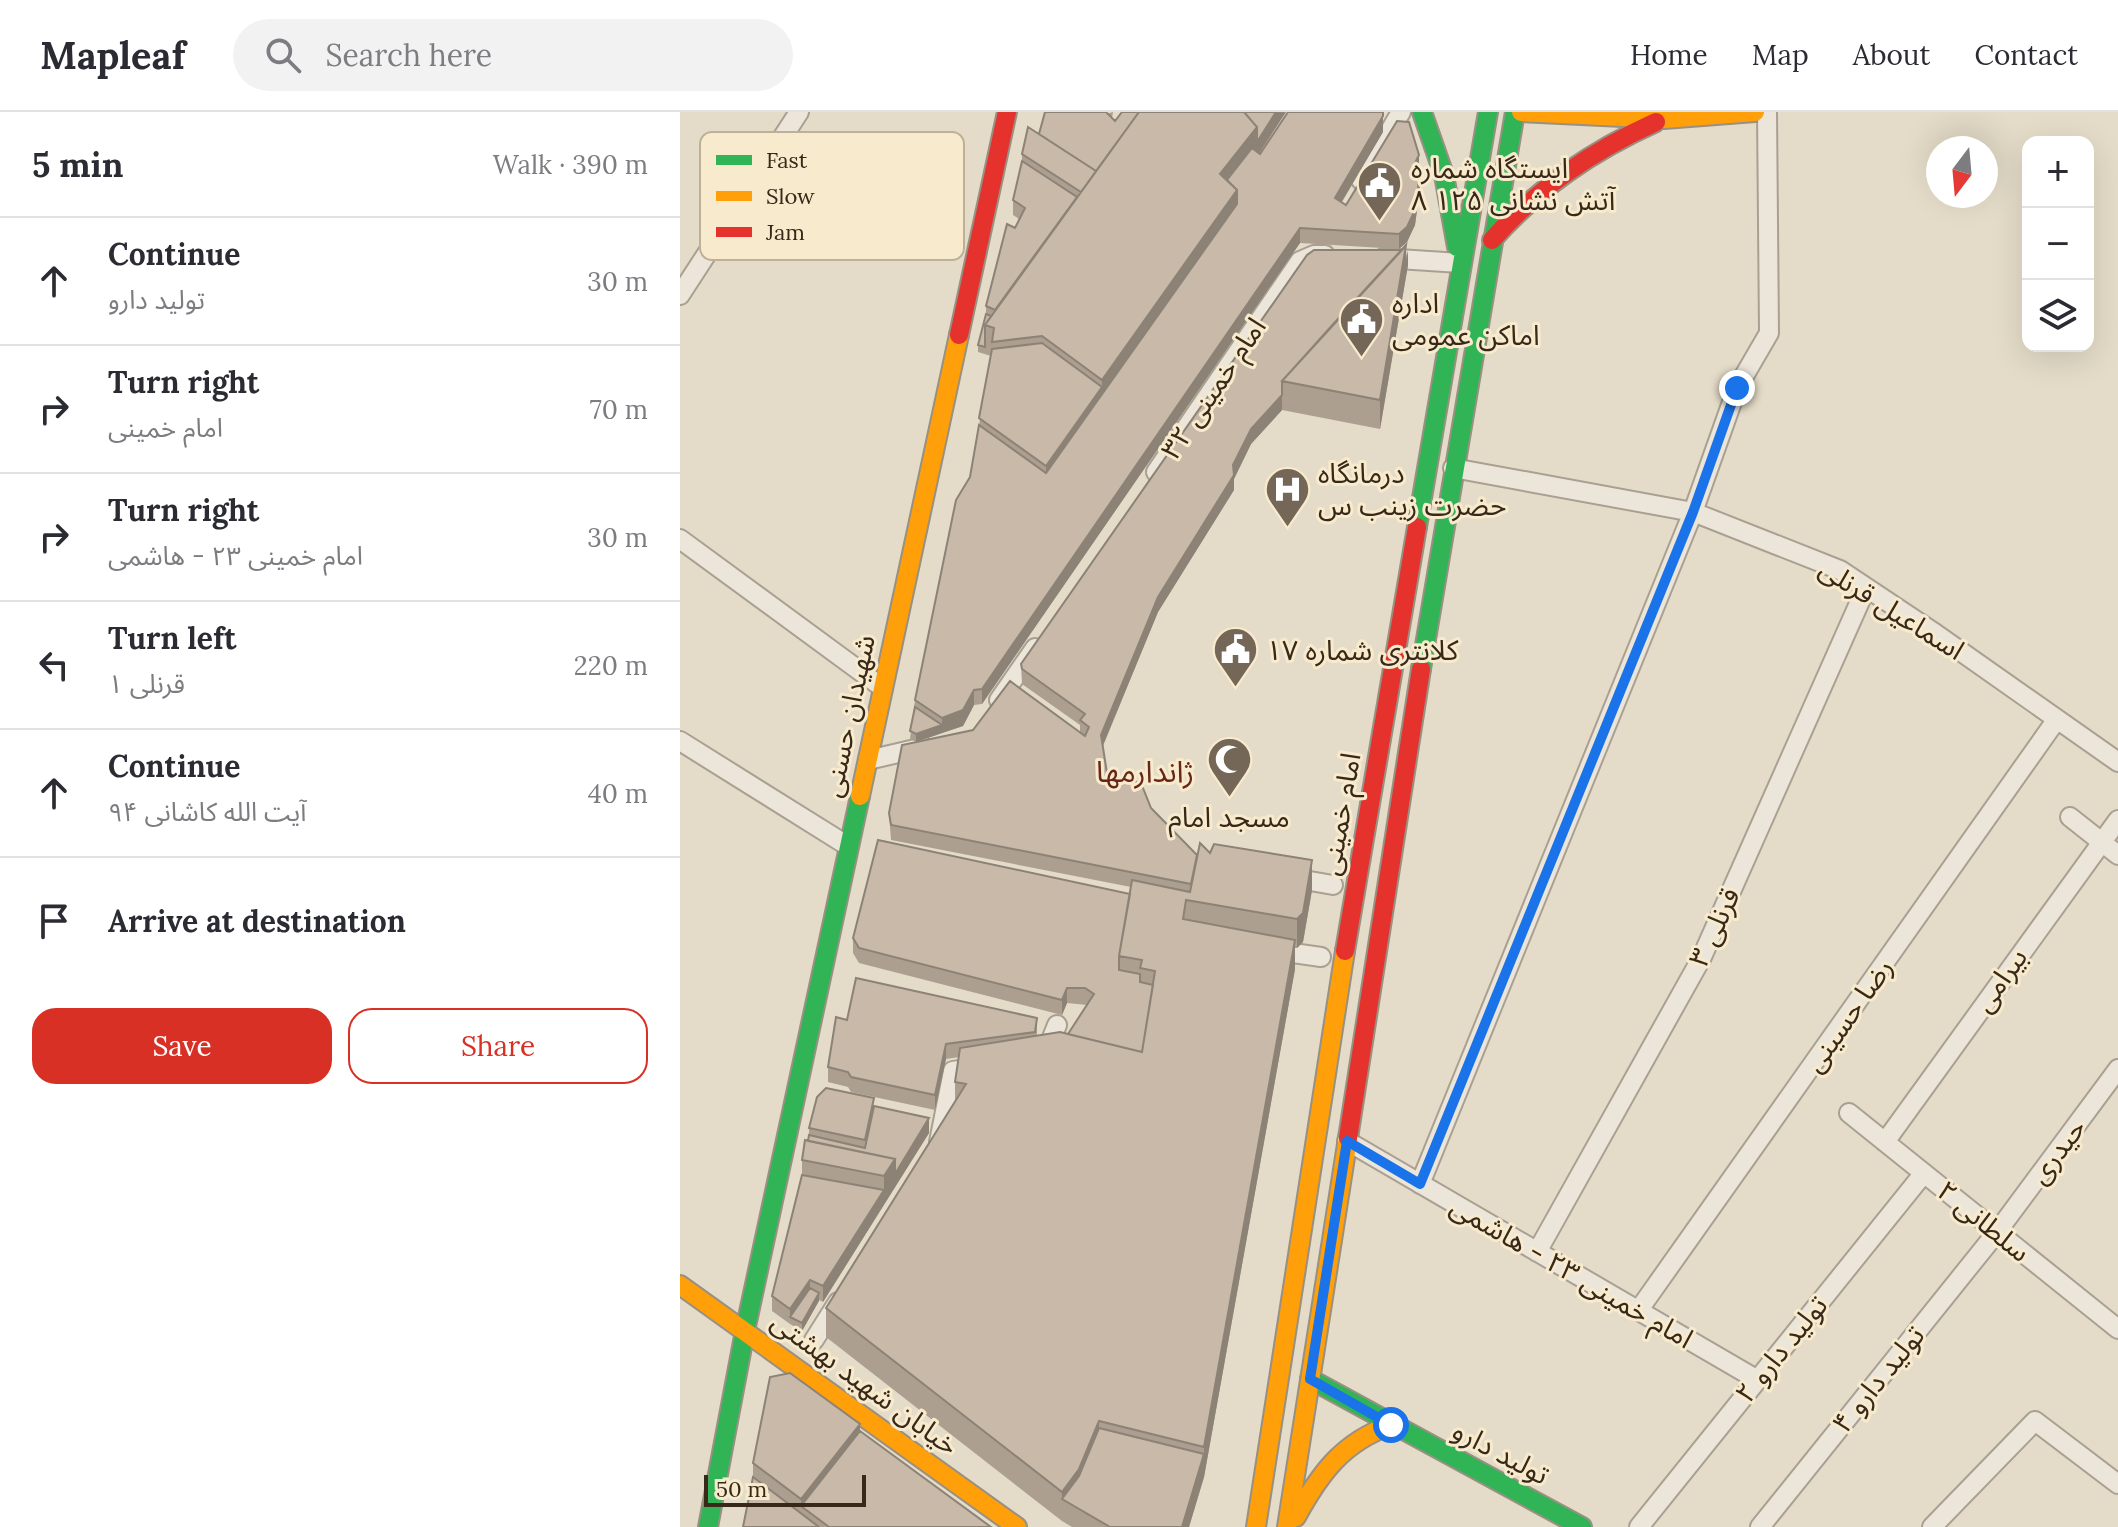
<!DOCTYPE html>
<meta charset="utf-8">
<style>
:root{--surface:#fff;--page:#f2f2f3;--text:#2b2b33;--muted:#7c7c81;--line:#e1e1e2;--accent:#d93025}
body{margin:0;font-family:Lora,"Noto Sans Arabic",serif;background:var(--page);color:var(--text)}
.controls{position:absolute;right:24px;top:24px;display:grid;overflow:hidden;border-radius:16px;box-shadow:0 8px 32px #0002}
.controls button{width:72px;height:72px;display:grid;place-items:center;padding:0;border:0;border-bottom:2px solid var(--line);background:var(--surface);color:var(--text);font:40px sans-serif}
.compass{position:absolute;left:1246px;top:24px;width:72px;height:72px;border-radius:50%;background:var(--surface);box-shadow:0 8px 32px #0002;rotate:196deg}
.scale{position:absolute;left:24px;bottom:20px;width:162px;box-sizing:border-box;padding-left:8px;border:4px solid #37281a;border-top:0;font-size:22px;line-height:28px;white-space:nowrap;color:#37281a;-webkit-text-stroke:6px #f8eacc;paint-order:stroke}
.stop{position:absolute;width:24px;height:24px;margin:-18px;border:6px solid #1a73e8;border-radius:50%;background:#fff}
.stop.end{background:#1a73e8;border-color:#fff;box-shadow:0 2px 8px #0008}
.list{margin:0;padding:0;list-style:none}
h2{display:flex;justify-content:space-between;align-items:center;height:104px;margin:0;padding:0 32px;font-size:34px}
h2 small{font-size:26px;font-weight:400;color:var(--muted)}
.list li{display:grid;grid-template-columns:52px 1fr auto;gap:24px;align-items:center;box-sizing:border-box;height:128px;padding:0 32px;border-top:2px solid var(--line)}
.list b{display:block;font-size:30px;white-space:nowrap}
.list p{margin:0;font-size:26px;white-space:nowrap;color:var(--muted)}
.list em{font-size:26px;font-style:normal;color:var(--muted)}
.actions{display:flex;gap:16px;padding:24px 32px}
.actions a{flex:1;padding:18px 0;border:2px solid var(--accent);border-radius:24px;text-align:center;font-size:28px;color:var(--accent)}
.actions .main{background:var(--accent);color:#fff}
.icon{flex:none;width:44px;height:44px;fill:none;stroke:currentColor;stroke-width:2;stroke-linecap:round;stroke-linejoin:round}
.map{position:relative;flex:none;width:1438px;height:1415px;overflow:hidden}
header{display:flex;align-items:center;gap:48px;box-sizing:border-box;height:112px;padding:0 40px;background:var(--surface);border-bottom:2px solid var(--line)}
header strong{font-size:38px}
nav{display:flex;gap:44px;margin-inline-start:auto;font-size:28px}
.search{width:560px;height:72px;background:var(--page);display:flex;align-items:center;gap:20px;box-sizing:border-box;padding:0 28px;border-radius:44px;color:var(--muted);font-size:30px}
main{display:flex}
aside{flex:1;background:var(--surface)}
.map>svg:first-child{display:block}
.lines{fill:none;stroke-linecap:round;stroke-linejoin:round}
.street-casing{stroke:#a9a092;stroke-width:22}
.fast-casing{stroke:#989082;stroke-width:22}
.slow-casing{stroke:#989082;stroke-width:22}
.jam-casing{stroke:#989082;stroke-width:22}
.street{stroke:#ece6da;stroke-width:18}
.fast{stroke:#30b455;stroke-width:18}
.slow{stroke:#ff9f0a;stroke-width:18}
.jam{stroke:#e5322d;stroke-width:18}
.wall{fill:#ac9f90}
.shaded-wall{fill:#8c8276}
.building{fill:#c8b9a8;stroke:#8c8276;stroke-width:2}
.route{stroke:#1a73e8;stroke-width:10}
.labels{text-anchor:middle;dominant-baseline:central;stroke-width:6;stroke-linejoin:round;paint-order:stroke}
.poi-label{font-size:28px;fill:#37281a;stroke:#f8eacc;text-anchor:start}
.street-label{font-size:28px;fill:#37281a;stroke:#f8eacc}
.neighbourhood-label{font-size:30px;fill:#672617;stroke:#f8eacc}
.key{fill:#f8eacc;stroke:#beb097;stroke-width:2}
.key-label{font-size:22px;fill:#37281a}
</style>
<header>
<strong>Mapleaf</strong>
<div class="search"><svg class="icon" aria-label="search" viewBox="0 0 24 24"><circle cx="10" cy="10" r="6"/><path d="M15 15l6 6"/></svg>Search here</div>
<nav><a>Home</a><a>Map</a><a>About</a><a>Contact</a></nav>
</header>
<main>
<aside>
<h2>5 min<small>Walk · 390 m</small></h2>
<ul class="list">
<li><svg class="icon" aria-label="ahead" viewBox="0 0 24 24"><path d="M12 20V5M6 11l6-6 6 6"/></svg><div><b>Continue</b><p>تولید دارو</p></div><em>30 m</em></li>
<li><svg class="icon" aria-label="right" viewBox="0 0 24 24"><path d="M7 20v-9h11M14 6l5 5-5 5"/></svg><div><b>Turn right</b><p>امام خمینی</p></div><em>70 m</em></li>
<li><svg class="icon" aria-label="right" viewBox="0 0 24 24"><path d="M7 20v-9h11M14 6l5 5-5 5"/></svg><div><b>Turn right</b><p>امام خمینی ۲۳ - هاشمی</p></div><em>30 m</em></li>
<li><svg class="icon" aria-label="left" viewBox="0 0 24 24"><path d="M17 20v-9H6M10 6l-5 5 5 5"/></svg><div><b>Turn left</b><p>قرنلی ۱</p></div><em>220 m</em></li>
<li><svg class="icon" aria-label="ahead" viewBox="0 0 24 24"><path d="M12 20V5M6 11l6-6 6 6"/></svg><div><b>Continue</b><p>آیت الله کاشانی ۹۴</p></div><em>40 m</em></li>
<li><svg class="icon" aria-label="arrive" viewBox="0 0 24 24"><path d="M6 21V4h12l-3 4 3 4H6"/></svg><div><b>Arrive at destination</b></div></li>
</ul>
<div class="actions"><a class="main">Save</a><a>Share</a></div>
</aside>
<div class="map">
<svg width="1438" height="1415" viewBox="0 0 1438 1415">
<rect width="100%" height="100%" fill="#e4dcc8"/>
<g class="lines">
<defs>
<path id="street" d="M681,68L721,0
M703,146L780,151
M0,183L119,0
M773,356L1013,400L1160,458L1256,522L1438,650
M476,360L620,149L634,143H645
M0,427L203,576
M319,588L355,536
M0,629L168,734
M188,648L244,635
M1390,705L1438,743
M607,765L653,773
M592,838L641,845
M366,941L377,913
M1169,1001L1438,1217
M667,1029L1076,1267
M259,1030L273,959L299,955
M1205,1030L1438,708
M740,1072L1013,400L1057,276L1089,221L1087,0
M857,1140L1021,847L1185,478
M958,1199L1377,607
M134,1228L158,1190
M959,1415L1244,1061
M1080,1415L1317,1120L1438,957
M1252,1415L1355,1309L1438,1372"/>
<path id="fast" d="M742,0L764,63L777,135
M737,415L808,0
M741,557L835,0
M630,1267L902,1415
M28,1415L65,1219L180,684"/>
<path id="slow" d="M841,0L984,7L1075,0
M180,684L279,223
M0,1173L337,1415
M616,1405C640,1361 663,1330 711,1313
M576,1415L665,839
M607,1415L668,1026"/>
<path id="jam" d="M812,128C859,75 912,39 976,10
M279,223L327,0
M665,839L737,415
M668,1026L741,557"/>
</defs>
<use href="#street" class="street-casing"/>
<use href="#fast" class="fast-casing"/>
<use href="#slow" class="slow-casing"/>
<use href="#jam" class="jam-casing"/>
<use href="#street" class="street"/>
<use href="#fast" class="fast"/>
<use href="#slow" class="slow"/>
<use href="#jam" class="jam"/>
</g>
<path class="wall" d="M433,0L432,6L435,9L580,42L703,20L662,90L666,93L739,58L740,76L735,113L727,130L719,137L620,131L302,592L294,593L283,614L236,630L230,627L235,588L290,365L311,244L298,240V233L306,202V194L339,107L333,103V88L342,49V42L359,22Z
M726,138L728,153L700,317L602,298L571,332L554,367V378L478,500L423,634L427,661L471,696L517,743L530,741L632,778L623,830L617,836H615V857L524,1365L509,1415H392L382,1409L146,1225V1196L275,990V970L279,945L266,947L255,998L171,980L168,975L148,970V955L167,908L357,906V924L388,922L407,893L387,891L382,903L179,851L173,841V826L450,782L451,775L211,728L209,701L400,620V613L342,572L341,552L627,143Z
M194,994L249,1021L143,1190L139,1188L122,1219L110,1212L92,1199V1184L122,1063V1048L129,1023V1016Z
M180,1319L311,1415H63L73,1365V1351Z"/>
<path class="shaded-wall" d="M596,0H606L577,45L547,83L540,62L577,15Z
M703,4V20L655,101V86Z
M739,43V58L733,70V55Z
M740,61V76L735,113L727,130L719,137V122Z
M557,78V107L366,376V354L422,275V268Z
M620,116V131L302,592V577Z
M726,133V148L728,138V153L700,317V288Z
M602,283V298L571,332L554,367V378L478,500L421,638V623L478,485L553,353L571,317Z
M294,578V593L283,614L262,621V606Z
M262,613V621L236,630V622Z
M632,748V778L623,830L617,836V807Z
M615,828V857L524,1365L509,1415H502L524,1342V1335Z
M387,876V891L382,903V888Z
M266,932V947L255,998V983Z
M249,1006V1021L143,1190V1174L204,1078V1064L215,1047Z
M130,1168V1184L110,1205V1197Z
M139,1181V1189L122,1219V1211Z
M419,1309V1339L382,1387V1380Z
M180,1312V1341L121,1394V1415V1387Z"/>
<path class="building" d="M365,0H426L435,9L442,0H459L416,59L359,22Z
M459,0H564L577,15L540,62L557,78L422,268L362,224L312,230L314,216L305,213Z
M564,0H596L577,30V15Z
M608,0H703V4L655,86L666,93L717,9L729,10L739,43L733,55L740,61L735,98L727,115L719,122L620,116L302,577L294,578L283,598L262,606L235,588L276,388L290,365L299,313L366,361L557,92V78L547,68L572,36L580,42Z
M348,15L416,59L401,80L342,42Z
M342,49L397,85L315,198L306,194L327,112L335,116L345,96L333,88Z
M726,133L700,288L602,269L656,209Z
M634,138H722L602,269V283L571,317L553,353L554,363L478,485L421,623L427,661L439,669L453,667L463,676L471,696L517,743L511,772L211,713L209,701L222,633L293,618L330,569L405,624L409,615L400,608L405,602L342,557L341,552L627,143Z
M306,202L311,204L305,213V235L298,233Z
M362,231L422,275L366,354L299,306L312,237Z
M235,595L262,613L236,622L230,619Z
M198,728L450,782L439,844V858L460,862V870L473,873L462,940L388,922L414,882L405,876H387L382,888L179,836L173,826Z
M520,731L530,741L534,732L632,748L623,801L617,807L506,788L503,807L615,828L524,1335L419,1309L399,1357L382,1380L146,1196L286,972L275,970L280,936L380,920L462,940L475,859L460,856L462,848L439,844L452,768L510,780Z
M176,866L357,906L355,920L266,932L255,983L171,965L168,960L148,955L156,905L167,908Z
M146,976L194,986L185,1028L129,1016L137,985Z
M194,994L249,1006L215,1062V1047L128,1029L129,1023L185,1036Z
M125,1028L215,1047L204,1064L122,1048Z
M122,1063L204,1078L143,1174L130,1168L110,1197L92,1184Z
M130,1176L139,1181L122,1211L110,1205Z
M110,1261L180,1312L121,1387L73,1351L90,1265Z
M419,1316L524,1342L502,1415H430L382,1387L399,1364Z
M180,1319L311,1415H149L121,1394Z
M73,1365L139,1415H63Z"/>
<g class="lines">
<path class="route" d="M711,1313L630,1267L667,1029L740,1072L1013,400L1057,276"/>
</g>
<defs>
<symbol id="civic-pin" viewBox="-11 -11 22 30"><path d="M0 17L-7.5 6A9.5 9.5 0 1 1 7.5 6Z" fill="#746757" stroke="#f8eacc"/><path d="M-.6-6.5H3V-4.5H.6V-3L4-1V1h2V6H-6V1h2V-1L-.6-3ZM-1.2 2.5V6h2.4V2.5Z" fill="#fff"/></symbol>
<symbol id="hospital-pin" viewBox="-11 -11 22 30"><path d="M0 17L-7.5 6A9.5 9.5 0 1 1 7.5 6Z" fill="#746757" stroke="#f8eacc"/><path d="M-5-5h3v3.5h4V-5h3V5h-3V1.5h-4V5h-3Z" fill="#fff"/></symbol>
<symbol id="mosque-pin" viewBox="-11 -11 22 30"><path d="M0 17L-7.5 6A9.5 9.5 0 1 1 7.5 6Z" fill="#746757" stroke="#f8eacc"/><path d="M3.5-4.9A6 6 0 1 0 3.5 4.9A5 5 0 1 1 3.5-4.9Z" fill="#fff"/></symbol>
</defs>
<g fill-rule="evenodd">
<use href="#civic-pin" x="674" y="46" width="51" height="69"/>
<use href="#civic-pin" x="656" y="182" width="51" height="69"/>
<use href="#hospital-pin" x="582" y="352" width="51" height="69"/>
<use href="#civic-pin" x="530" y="512" width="51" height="69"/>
<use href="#mosque-pin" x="524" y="622" width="51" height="69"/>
</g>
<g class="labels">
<g class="poi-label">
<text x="731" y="56">ایستگاه شماره<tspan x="731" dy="32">۸ آتش نشانی ۱۲۵</tspan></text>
<text x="712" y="191">اداره<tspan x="712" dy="32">اماکن عمومی</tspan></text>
<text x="638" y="361">درمانگاه<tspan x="638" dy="32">حضرت زینب س</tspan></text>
<text x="586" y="538">کلانتری شماره ۱۷</text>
<text x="549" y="705" text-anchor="middle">مسجد امام</text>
</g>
<g class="street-label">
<text transform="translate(533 276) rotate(-56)">امام خمینی ۳۲</text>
<text transform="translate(1212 497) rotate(32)">اسماعیل قرنلی</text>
<text transform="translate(168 604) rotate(-78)">شهیدان حسنی</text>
<text transform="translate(660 702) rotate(-80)">امام خمینی</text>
<text transform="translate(1034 815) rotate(-65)">قرنلی ۳</text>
<text transform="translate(1320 868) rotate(-55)">بیرامی</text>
<text transform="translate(1168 903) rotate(-55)">رضا حسینی</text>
<text transform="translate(1377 1039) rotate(-53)">حیدری</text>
<text transform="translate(1304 1109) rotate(39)">۲ سلطانی</text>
<text transform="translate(892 1160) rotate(30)">امام خمینی ۲۳ - هاشمی</text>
<text transform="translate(1101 1237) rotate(-51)">تولید دارو ۲</text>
<text transform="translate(1198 1267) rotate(-51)">تولید دارو ۴</text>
<text transform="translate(185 1271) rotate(36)">خیابان شهید بهشتی</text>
<text transform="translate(821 1340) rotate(28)">تولید دارو</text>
</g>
<g class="neighbourhood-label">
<text x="465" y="659">ژاندارمها</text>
</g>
</g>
<rect x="20" y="20" width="264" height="128" rx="12" class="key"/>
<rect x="36" y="43" width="36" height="10" fill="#30b455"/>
<rect x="36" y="79" width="36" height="10" fill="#ff9f0a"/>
<rect x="36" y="115" width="36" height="10" fill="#e5322d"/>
<g class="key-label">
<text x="86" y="56">Fast</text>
<text x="86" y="92">Slow</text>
<text x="86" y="128">Jam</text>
</g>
</svg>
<div class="controls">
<button>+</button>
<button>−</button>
<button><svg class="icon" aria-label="layers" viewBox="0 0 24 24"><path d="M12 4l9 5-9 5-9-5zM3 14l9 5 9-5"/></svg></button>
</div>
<svg class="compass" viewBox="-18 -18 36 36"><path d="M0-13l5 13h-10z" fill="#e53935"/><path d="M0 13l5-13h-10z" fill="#7c7c81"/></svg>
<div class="scale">50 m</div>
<div class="stop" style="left:711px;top:1313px"></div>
<div class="stop end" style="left:1057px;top:276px"></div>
</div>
</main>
